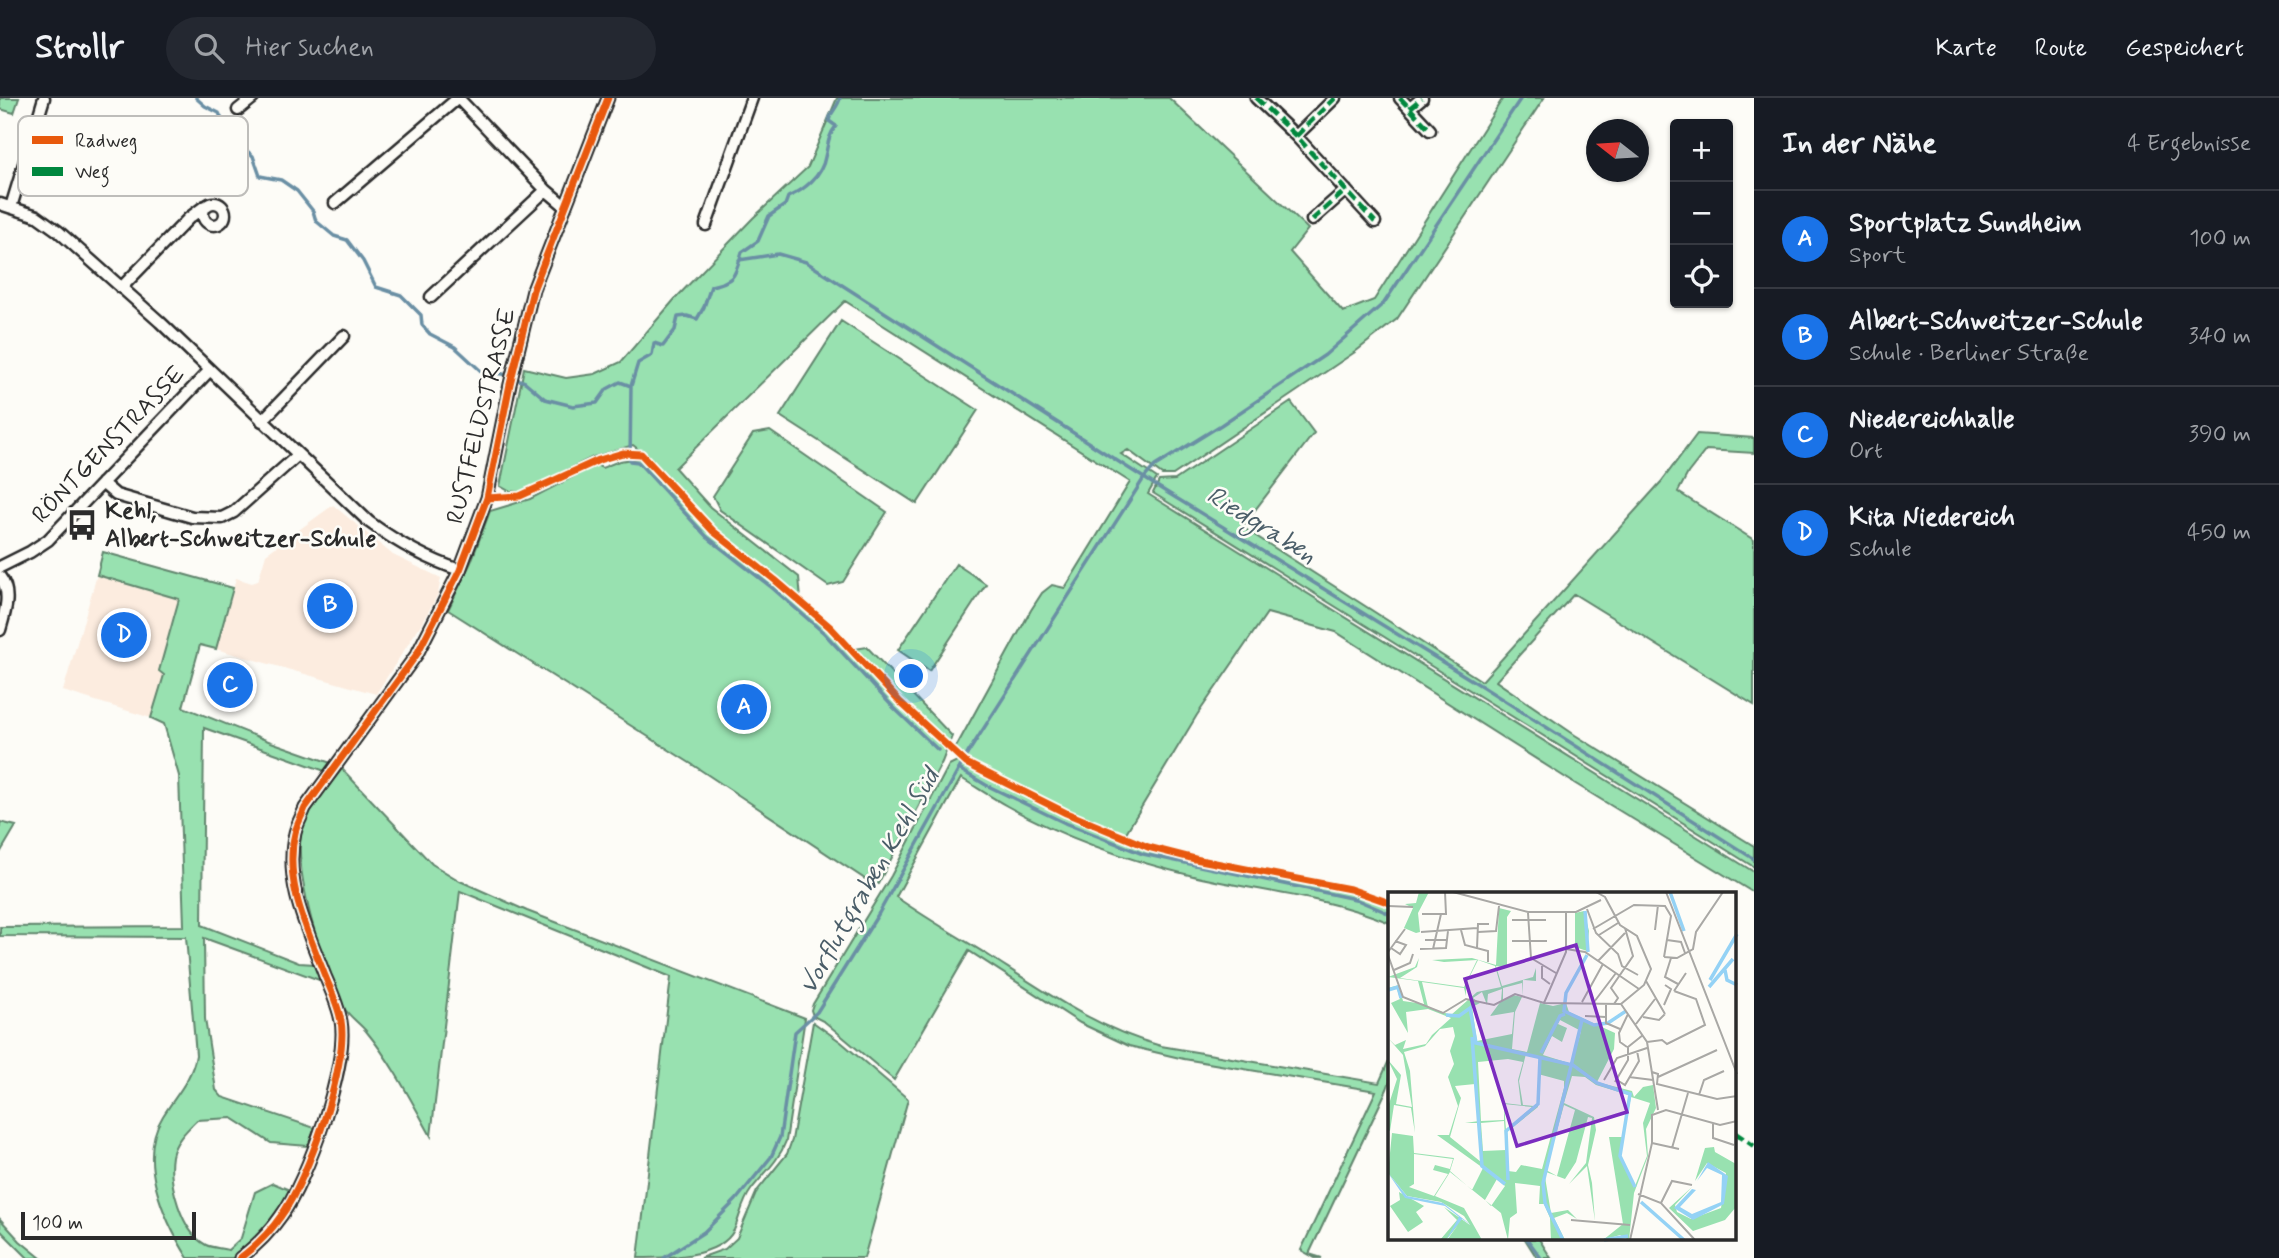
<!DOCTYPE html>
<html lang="de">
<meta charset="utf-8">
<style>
:root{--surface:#171b24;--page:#242831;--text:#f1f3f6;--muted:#9ea1a6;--line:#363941;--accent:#1a73e8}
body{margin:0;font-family:Mynerve,sans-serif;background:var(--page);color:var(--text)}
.controls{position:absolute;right:21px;top:21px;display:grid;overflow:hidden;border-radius:7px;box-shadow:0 2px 5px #0004}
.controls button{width:63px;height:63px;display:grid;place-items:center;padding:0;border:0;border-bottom:2px solid var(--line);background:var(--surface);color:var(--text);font:35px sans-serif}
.compass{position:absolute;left:1586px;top:21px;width:63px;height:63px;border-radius:50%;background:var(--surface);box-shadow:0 2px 5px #0004;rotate:287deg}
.scale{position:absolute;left:21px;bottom:18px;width:175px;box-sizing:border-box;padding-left:7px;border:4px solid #2b2b2b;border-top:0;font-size:19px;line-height:24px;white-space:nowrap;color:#2b2b2b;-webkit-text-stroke:5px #fdfcf7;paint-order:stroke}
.you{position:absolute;left:912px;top:579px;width:24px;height:24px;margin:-18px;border:5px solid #fff;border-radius:50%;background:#1a73e8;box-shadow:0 0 0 10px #1a73e833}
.badge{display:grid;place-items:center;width:46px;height:46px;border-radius:50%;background:var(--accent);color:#fff;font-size:23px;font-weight:700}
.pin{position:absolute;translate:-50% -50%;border:4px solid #fff;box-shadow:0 2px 7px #0006}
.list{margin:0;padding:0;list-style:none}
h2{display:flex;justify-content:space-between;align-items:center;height:91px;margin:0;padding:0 28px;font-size:30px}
h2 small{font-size:23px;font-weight:400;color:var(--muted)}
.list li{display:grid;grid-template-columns:46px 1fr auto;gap:21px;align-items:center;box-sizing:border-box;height:98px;padding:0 28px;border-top:2px solid var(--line)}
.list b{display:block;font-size:26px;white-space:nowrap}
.list p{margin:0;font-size:23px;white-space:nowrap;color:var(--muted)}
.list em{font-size:23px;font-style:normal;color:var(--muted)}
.icon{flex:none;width:38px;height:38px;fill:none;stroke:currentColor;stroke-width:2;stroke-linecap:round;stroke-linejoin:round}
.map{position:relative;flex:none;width:1754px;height:1160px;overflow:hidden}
header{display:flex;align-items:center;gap:42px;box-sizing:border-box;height:98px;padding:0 35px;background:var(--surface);border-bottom:2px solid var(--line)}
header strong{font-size:33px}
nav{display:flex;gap:38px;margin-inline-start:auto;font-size:24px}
.search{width:490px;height:63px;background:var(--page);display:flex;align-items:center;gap:18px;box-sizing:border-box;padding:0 24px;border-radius:38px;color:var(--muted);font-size:26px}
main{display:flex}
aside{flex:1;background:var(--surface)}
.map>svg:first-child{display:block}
.built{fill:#fcecdf}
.green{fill:#98e1b0;stroke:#62866e;stroke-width:2}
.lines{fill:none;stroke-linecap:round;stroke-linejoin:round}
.stream{stroke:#6a8fa4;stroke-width:3.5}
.street-casing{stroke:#2b2b2b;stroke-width:15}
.street{stroke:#fdfcf7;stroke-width:10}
.quiet{stroke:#00873e;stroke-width:5;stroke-dasharray:10 5;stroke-linecap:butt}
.cycleway-casing{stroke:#fdfcf7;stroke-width:11}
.cycleway{stroke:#e8590c;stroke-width:7}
.labels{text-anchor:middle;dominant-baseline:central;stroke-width:5;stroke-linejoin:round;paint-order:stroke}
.street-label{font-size:24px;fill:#2b2b2b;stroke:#fdfcf7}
.poi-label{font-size:24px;font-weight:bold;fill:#2b2b2b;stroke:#fdfcf7;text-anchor:start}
.water-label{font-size:26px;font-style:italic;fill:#4a5d68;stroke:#fdfcf7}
.inset-river{fill:none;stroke:#94d2f5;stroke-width:3.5}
.inset-road{fill:none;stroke:#a9a8a5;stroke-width:2}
.view{fill:#7b2cbf;fill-opacity:0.15;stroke:#7b2cbf;stroke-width:3.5}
.inset-edge{fill:none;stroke:#2b2b2b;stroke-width:3.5}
.key{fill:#fdfcf7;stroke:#bebdba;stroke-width:2}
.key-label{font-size:19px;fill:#2b2b2b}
</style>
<header>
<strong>Strollr</strong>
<div class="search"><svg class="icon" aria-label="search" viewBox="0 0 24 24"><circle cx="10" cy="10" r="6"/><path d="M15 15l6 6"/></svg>Hier suchen</div>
<nav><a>Karte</a><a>Route</a><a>Gespeichert</a></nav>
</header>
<main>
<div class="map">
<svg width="1754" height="1160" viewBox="0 0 1754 1160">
<rect width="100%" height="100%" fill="#fdfcf7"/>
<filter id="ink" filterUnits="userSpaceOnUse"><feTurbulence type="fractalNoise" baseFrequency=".0143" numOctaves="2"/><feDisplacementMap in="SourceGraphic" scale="14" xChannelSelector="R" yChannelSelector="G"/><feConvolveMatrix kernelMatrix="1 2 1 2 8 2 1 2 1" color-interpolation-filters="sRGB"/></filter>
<g filter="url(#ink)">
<path class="built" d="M333,407L393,457L441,480L438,496L425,520L376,596L216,551L236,480L252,485L258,483L266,456Z
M97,477L179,501L159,573L164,576L151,620L63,593Z"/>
<path class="green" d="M0,0H19L14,15L0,11Z
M837,0H1169L1308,131L1290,154L1343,214L1374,202L1503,0H1544L1397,221L1355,254L1173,377H1162L1128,352L1121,356L1157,380L1148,396L1754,774V795L1574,685L1336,534L1267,515L1197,617L1124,738C1087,725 977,679 955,651L1031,512L1042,495L1052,487L1065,490L1130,384L845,203L675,370L710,409L799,479L801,501L855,551L867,549L952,638L942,664L878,786L871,785L693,667L448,512L471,464L490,413L530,401L596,367L602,370L619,363L648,359L633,347L593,359L522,394L509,393L500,388L524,270L566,280L595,276L621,264L674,202L753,120L808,69Z
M841,223L978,312L917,406L780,318Z
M1291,304L1314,335L1242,429L1482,583L1661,384L1697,336L1754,340V355L1706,352L1688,375L1678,394L1754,442V607L1574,496L1496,583L1575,637L1754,748V769L1153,395L1159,383L1175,382Z
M770,333L887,414L843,484L828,488L720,412L713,398L753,336Z
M103,454L233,490L216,551L200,547L183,609L271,644L331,665L325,673L204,630L202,827L299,865L315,866L322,883L204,840L205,921L216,992L222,999L315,1030L308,1048L271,1045L232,1020L197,1022C187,1032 175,1043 172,1058C168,1084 181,1134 206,1147C212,1150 222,1150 228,1152L241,1140L255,1094L273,1085L292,1093L271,1127L261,1140L234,1160H188C164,1122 136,1061 163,1018C176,997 192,981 196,957L186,839L0,838V829L184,828L179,678L164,626L151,620L164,577L159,573L179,501L97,477Z
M956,466L986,486L929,573L898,552Z
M957,663L1097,731L1146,751L1188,762L1349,793L1390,807V825C1328,799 1262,794 1197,779C1131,763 1066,741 1007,708C991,699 976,689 961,680L896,799C926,820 959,839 991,859C1045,894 1097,931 1161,948L1379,985L1390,960V983L1387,991L1309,1156L1322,1160H1315L1301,1152L1376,993L1184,961L1129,948L1080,925L969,853L894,982L825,924L813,918L811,912L813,906L891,778L949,667Z
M342,671L432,766L460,783L527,813L805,920L786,1043C779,1063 763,1076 751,1092C742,1104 740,1119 734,1132C720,1160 666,1160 638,1160L671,879L460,793L431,1038C412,1004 391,963 366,933C359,925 350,919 344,910C324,877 290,765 303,729C311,707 328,689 342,671Z
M0,724L16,728L0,755Z
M813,924L841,944L908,1001L864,1160H700L725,1151L737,1140L757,1093L787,1056L792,1042Z
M0,1121L20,1143L41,1160H28L0,1132Z
M1525,1141H1539L1551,1160H1537Z"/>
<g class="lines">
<path class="stream" d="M196,0L205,8L219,15L230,38L253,58L260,78L281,82L297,93L313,113L316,123L334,138L347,142L363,163L376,189L401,197L421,217L422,227L430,236L455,249L482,274L503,276L525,284L545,301L573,308L597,305L607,291L620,284L631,288L638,265L652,257L654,245L663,248L675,232L678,219L687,218L697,221L704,209L711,188C736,183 735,177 742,154L758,143L769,118L785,107L788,99C804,92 822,78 825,59C828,47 828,38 836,28L829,23C830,14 838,10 840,0
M739,162L778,156L806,164L1155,387L1483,589L1754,761
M631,287L630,363L638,364L707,439L770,488L824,535L893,609L938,652
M959,671L986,687L1065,725L1143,756L1355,801L1390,816
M1527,1141L1541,1160
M664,1160L704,1134L736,1102L771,1059L780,1039L795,934L817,914L879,815L968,655L1144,380L1155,368L1221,327L1325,257L1384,205L1521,0"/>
<defs>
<path id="street" d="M458,0L546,92L565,108
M1256,0L1296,38L1375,124
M1400,0L1430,32
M1410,10L1422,0
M238,12L253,0
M1296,38L1335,0
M203 116a11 11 0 1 1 22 0a11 11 0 1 1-22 0Z
M335,105L458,0
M0,106L37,118L58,133L160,224L369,424C398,445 426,461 460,472
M11,109L44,0
M1312,122L1346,92
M706,127L752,0
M121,190L189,120L205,108
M431,199L546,92
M262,323L344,238
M102,385L116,397L192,419L222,420L234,414L298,357
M0,469L30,454L48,442L210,272
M0,479C12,494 5,515 0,532
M240,1160C256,1148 270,1134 281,1118C307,1083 349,966 341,923C338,907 331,892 325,878C308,833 283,784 295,735C297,726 302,718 305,710L417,556L460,472L487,400L510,286L533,192L608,0"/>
</defs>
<use href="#street" class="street-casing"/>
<use href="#street" class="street"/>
<path class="quiet" d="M1256,0L1296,38L1375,124
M1400,0L1430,32
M1410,10L1422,0
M1296,38L1335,0
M1312,122L1346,92
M1735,1035L1754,1048"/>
<defs>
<path id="cycleway" d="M487,400L520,398L599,362L623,355L641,356L713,433L775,482L830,529L899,603L966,665L1066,715L1148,749L1195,761L1350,791L1390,805
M240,1160C256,1148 270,1134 281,1118C307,1083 349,966 341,923C338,907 331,892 325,878C308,833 283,784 295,735C297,726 302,718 305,710L417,556L460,472L487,400L510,286L533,192L608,0"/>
</defs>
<use href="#cycleway" class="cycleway-casing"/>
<use href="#cycleway" class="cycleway"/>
</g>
</g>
<defs>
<symbol id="bus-bare" viewBox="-9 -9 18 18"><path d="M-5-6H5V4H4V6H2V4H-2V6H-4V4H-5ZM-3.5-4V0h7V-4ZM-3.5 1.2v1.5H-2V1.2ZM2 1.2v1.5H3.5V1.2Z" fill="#2b2b2b" stroke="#fdfcf7" stroke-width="2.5" paint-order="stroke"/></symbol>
</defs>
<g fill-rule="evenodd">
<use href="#bus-bare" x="60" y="405" width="44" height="44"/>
</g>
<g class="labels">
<g class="street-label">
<text transform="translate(482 318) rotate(-76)">RUSTFELDSTRASSE</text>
<text transform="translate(109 347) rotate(-46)">RÖNTGENSTRASSE</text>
</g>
<g class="poi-label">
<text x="105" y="413">Kehl,<tspan x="105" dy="28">Albert-Schweitzer-Schule</tspan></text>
</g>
<g class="water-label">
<text transform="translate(1261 428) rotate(32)">Riedgraben</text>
<text transform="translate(870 784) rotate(-60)">Vorflutgraben Kehl Süd</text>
</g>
</g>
<g transform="translate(1388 794)">
<rect width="348" height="348" fill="#fdfcf7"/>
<path d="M31,0H41L30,21L32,40L28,41L16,36L25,16L17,12L28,11ZM111,16L123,19L119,25V76L108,74L114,94L145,85L148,76V89L135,88L134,104V91L115,96V109L125,103L134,105L127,120L124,157L139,160L152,111L165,114L178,111L181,120L227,141L226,157L209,190L244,199L246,205L255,195L265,193L268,216L258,237L260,264L246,301L241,348L232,343L215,348L235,332L221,245H234L241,203L208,193L197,185L184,184L176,211L206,225L208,238L200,273L204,291L207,329L199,274L181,292L198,271L204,226L200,225L188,270L177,287L158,280L157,285L163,321L180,318L189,327L179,321L166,326L177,348H163L162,326L156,312H151L152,294L127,291L129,321L122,326L120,348L113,321L62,280L47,304L76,316L94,348H59L70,333L58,348H52L69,328L56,315L82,333L76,324L53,310L19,304L0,281L4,241L25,244L26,261L66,266L62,279L84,298L95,276L49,243H61L70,214L60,185L66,172L62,159L67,144L65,135L52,137L37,154L16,160L22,179L27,241L23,216L6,213L2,239L0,238V215L9,187L0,168L13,183L8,212L24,215L15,163L0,146L7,153L18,148L15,157L38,152L44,143L63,126L40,117L18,120L20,141L3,111L12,107L9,97L0,96L11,93L15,109L36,112L30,89L0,85L27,75L31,66L29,75L12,86L76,95L89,68L56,70L44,68L84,66L108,73ZM90,68L107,74L113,95L89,100L63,123L40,115L34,90L76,96L78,104V92ZM114,97L113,109L102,124L126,120L124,142L89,149L84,115L92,111L85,106L94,100L99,113L100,102ZM172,128L193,139L184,172L155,163L164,144L174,150L179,136L170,132ZM138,162L151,165L150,211L146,214L135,213L131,189ZM120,167L135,170L130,188L133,213L116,211V228L93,229L90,170ZM150,182L176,189V196L154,277L133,273L128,280L120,279L119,240L150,215ZM87,192L91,229L77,231H91L93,270L62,245L73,206L67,194ZM243,205L262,211L255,231L259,264L247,294L232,263ZM116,212L144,215L118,238ZM176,213L187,218L169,284L158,278ZM116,229L118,258L95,259L93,231ZM26,262L65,267L62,277L47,273L45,278L60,282L46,304L21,295L26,292ZM109,287L117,294L103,314L97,308ZM196,19L201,39L199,59L187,55V21ZM326,255L327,260L348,272V315L337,328L305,339L281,316L304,295L287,313L289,320L303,327L333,316L338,281L319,271L307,289L317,256ZM11,300L36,314L28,320L35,330L20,340L2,314L12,308Z" fill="#98e1b0" fill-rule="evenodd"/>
<path d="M320,270L340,284L336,312L305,328L286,316L304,297L308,298L292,315L304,322L333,310L334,283L319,276L309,289ZM0,281L19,304L55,311L83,333L74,327L58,348L71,325L57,314L17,306Z" fill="#94d2f5"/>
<path class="inset-river" d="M282,0L296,39M197,19L200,60M199,63L178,101L176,119L206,133L220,131L238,119M337,78L339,88L349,93M322,88L349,42M321,95L345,67M0,98L10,95L13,106M58,123L71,124L82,116L88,151L185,173L209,191L242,202L232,264L247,295M84,145L94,274L117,292M153,161L172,124L177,122M120,288L118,239L150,212L152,165M253,310L296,348M175,348L157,311L155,291L194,128M216,348L240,344"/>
<path class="inset-road" d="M65,0L140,20H188L213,8M208,0L217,5L232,33L249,44L263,77L256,93L233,112L259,150L270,218M278,0L349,182M0,14L25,15M199,17L208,41L230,62L234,74L250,83M140,21L143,66L168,81M34,22H58L57,0M124,28H158M205,37L246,13L277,14L283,24L276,65M73,38L77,53L100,59V70M267,38L270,13M33,40L89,36M90,40L108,39L111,14M211,43L230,31M37,48H59M279,48L293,50L297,61M124,49H159M3,56L12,62L18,53L7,49M89,56L90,32H101M32,57L58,56L60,39M45,57L53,22M178,57L197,60L251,97M0,60L17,37M0,63L15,105L55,121L78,107L106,113L127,102L156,111L233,112M276,65L289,66L305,57L308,40L335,0M283,66L277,85L290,92M210,69L237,41M154,74V86L162,92M6,78L22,71L25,62M258,89L277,122M286,99L298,81M194,110L215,72M206,110L228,81M156,111L178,60V21M218,112V131L232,137M226,112L230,106L223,96L245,64L237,36M276,113L283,97L277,93M197,124L218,125M255,125L271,128L277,122M248,132L267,107M259,150L274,148L279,152L317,133L308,107L286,99M239,155L232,150L231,141L240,122M264,180L270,182L269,192L329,207L349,204M241,185L265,188M270,185L329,158M216,188L229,166L259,156M229,188L237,193L251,169L249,159M227,190L240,168V155L255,143M311,203L316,188L336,179M325,232V246L346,253M264,251L291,257M284,256L300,201M250,302L273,311L307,348M273,311L284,289L304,293M183,328L242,333M242,348L264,251V223L278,218L332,233L349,229"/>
<path class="view" d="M188,53L239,220L129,254L77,87Z"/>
<rect width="348" height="348" class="inset-edge"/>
</g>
<rect x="18" y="18" width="230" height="80" rx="10" class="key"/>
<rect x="32" y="38" width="31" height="8" fill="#e8590c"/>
<rect x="32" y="69" width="31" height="9" fill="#00873e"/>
<g class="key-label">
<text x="75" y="49">Radweg</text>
<text x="75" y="80">Weg</text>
</g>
</svg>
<div class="controls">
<button>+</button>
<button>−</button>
<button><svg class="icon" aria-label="locate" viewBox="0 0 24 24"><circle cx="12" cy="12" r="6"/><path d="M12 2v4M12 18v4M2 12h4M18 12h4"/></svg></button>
</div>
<svg class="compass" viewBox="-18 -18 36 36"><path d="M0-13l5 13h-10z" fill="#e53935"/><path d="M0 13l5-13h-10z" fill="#9ea1a6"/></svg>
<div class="scale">100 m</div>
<div class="you"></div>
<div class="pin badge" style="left:744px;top:609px">A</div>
<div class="pin badge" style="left:330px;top:508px">B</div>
<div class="pin badge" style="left:230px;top:587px">C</div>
<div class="pin badge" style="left:124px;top:537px">D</div>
</div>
<aside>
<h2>In der Nähe<small>4 Ergebnisse</small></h2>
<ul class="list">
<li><span class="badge">A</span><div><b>Sportplatz Sundheim</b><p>Sport</p></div><em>100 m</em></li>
<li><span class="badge">B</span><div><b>Albert-Schweitzer-Schule</b><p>Schule · Berliner Straße</p></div><em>340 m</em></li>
<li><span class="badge">C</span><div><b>Niedereichhalle</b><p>Ort</p></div><em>390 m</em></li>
<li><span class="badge">D</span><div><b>Kita Niedereich</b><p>Schule</p></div><em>450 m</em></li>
</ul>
</aside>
</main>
